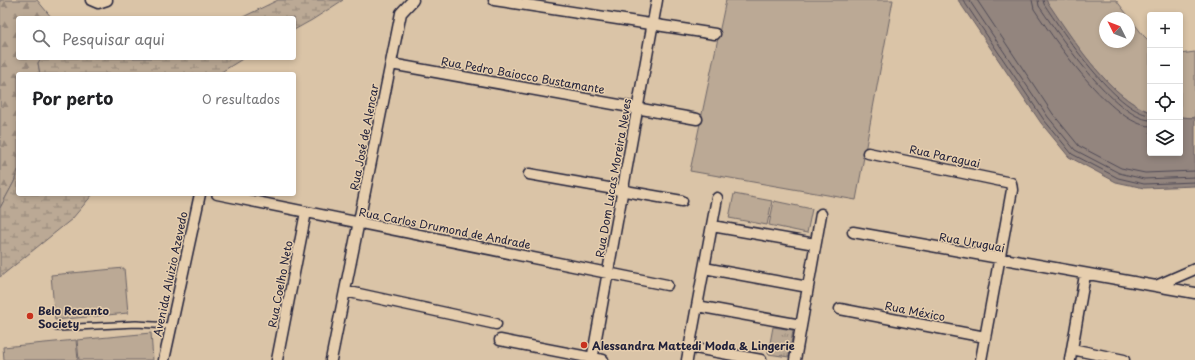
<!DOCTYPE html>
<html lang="pt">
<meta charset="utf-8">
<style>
:root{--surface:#fff;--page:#f6f6f6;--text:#202124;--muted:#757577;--line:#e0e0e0}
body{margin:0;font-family:"Playpen Sans",sans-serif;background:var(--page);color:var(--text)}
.controls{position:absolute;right:12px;top:12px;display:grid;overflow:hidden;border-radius:4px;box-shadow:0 2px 6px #0003}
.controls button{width:36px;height:36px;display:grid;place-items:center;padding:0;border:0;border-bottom:1px solid var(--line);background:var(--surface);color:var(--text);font:20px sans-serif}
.compass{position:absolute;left:1099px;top:12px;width:36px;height:36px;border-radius:50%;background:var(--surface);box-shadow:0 2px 6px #0003;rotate:312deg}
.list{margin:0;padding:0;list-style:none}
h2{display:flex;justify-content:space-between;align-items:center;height:52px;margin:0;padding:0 16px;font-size:17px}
h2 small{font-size:13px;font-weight:400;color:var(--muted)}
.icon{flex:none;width:22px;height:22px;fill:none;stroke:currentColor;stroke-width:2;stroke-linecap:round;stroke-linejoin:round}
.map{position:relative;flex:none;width:1195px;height:360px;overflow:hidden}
.search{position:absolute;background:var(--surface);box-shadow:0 2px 6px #0003;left:16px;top:16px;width:280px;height:44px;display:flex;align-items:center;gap:10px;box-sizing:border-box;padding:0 14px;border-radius:4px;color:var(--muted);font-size:15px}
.panel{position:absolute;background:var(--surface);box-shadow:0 2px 6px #0003;left:16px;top:72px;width:280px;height:124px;border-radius:4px}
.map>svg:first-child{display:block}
.grass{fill:#bba995;stroke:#6e6668;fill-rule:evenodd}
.forest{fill:url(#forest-firs);stroke:#6e6668}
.wetland{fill:url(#wetland-marsh);stroke:#6e6668}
.park{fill:url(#park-tufts);stroke:#6e6668}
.water{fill:#93857e;stroke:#665d63}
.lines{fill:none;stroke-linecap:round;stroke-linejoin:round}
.shore{stroke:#4f4a56;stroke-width:1}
.service-casing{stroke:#22223b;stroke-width:8}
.minor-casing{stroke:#22223b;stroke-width:13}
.service{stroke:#e6ceae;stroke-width:5}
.minor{stroke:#e6ceae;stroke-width:10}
.poi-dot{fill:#c8321e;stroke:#e6ceae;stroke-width:1.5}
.labels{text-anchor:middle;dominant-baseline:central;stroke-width:3;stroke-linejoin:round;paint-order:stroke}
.street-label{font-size:11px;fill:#22223b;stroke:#e6ceae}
.poi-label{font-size:11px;font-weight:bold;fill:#22223b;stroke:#e6ceae;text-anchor:start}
</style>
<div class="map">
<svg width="1195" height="360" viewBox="0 0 1195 360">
<defs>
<pattern id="forest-firs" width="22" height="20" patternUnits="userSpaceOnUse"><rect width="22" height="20" fill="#bba995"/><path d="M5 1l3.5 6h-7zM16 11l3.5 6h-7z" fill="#98897b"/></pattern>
<pattern id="wetland-marsh" width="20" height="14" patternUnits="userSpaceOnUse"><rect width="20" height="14" fill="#bba995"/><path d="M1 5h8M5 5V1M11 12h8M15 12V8" fill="none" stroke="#98897b"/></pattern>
<pattern id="park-tufts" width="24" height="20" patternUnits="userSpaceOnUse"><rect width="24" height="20" fill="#bba995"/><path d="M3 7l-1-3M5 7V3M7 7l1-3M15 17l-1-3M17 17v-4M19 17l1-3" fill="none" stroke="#98897b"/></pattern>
</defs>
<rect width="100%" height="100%" fill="#dac4a7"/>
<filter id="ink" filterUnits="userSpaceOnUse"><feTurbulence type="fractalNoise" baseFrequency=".025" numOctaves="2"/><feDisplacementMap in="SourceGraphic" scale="8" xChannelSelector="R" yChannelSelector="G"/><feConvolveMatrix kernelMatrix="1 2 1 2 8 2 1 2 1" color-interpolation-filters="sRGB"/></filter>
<g filter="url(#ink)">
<path class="grass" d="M726,0H893L856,200L690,171Z
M1045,0H1116L1143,35L1150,42V112C1109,98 1069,34 1045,0ZM1105,18H1129V42H1105Z
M1195,52V118L1180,117V54Z
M734,194L772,201L767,225L729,218Z
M774,201L812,209L807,233L769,225Z
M124,268L128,313L55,320L51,275Z
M151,333L153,360H79L77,340Z
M76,340L78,360H4L3,347Z"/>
<path class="forest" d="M0,0H37L52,18H18V58H41L38,63L40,74H18V170L14,182L0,208Z"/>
<path class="wetland" d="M278,0H343L312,20L294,30V18H241Z
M41,58H244L218,74H40L38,63Z
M18,170V194H93L72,219L0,277V208L14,182Z"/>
<path class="park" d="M773,327L793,330L789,357L768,354Z"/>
<path class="water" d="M958,0H1046C1070,35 1109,98 1150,112V153H1180V117L1195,118V186L1144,188L1116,182L1069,157L1041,123Z"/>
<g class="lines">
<path class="shore" d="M963,0L1044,120L1072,154L1118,178L1144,184L1195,182
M969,0L1048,117L1075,150L1119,173L1144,179L1195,177
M977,0L1053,114L1079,146L1121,168L1145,173L1195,171
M1032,0L1034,9C1054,39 1112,125 1150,126
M1038,0L1039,6C1058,34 1115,118 1150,120
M1043,0L1044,4C1062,31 1116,112 1150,115"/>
<defs>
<path id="service" d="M57,328L136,324L171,326"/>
<path id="minor" d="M91,0L98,3L107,0
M494,0L715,34
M391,64L697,119
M868,153L1011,183L1012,190L981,360
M529,174L682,201
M217,194L667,285
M712,226L815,244
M853,232L1195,293
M704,268L808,287
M1156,286L1195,269
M345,291L496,324
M697,306L801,325
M840,309L985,337
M500,340L603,360
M690,347L761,360
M1072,349L1124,360
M164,360L200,194
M277,360L306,212
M331,360L401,13L413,0
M592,360L657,0
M687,360L717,198
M795,360L821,214
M1070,360L1085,275"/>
</defs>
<use href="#service" class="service-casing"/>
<use href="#minor" class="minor-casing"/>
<use href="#service" class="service"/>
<use href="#minor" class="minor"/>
</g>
</g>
<g class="poi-dot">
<circle cx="30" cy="316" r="4"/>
<circle cx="584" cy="345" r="4"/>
</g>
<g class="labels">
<g class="street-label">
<text transform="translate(523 75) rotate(10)">Rua Pedro Baiocco Bustamante</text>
<text transform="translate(364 137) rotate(-79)">Rua José de Alencar</text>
<text transform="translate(945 156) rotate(12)">Rua Paraguai</text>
<text transform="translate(613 178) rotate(-80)">Rua Dom Lucas Moreira Neves</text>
<text transform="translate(445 228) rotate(11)">Rua Carlos Drumond de Andrade</text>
<text transform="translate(972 242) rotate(10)">Rua Uruguai</text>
<text transform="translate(170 274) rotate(-78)">Avenida Aluizio Azevedo</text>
<text transform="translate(280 284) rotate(-79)">Rua Coelho Neto</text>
<text transform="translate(915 311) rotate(11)">Rua México</text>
</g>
<g class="poi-label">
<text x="38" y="310">Belo Recanto<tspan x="38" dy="13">Society</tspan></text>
<text x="592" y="345">Alessandra Mattedi Moda &amp; Lingerie</text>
</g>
</g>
</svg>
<div class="controls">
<button>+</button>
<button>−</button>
<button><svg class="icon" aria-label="locate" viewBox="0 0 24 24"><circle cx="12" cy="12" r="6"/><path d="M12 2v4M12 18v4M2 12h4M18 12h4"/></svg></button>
<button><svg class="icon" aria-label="layers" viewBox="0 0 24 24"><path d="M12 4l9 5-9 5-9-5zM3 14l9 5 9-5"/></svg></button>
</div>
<svg class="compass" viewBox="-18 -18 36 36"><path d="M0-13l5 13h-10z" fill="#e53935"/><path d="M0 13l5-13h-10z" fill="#757577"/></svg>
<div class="search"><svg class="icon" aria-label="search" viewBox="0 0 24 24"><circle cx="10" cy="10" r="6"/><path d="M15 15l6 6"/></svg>Pesquisar aqui</div>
<section class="panel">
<h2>Por perto<small>0 resultados</small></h2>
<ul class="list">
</ul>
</section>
</div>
